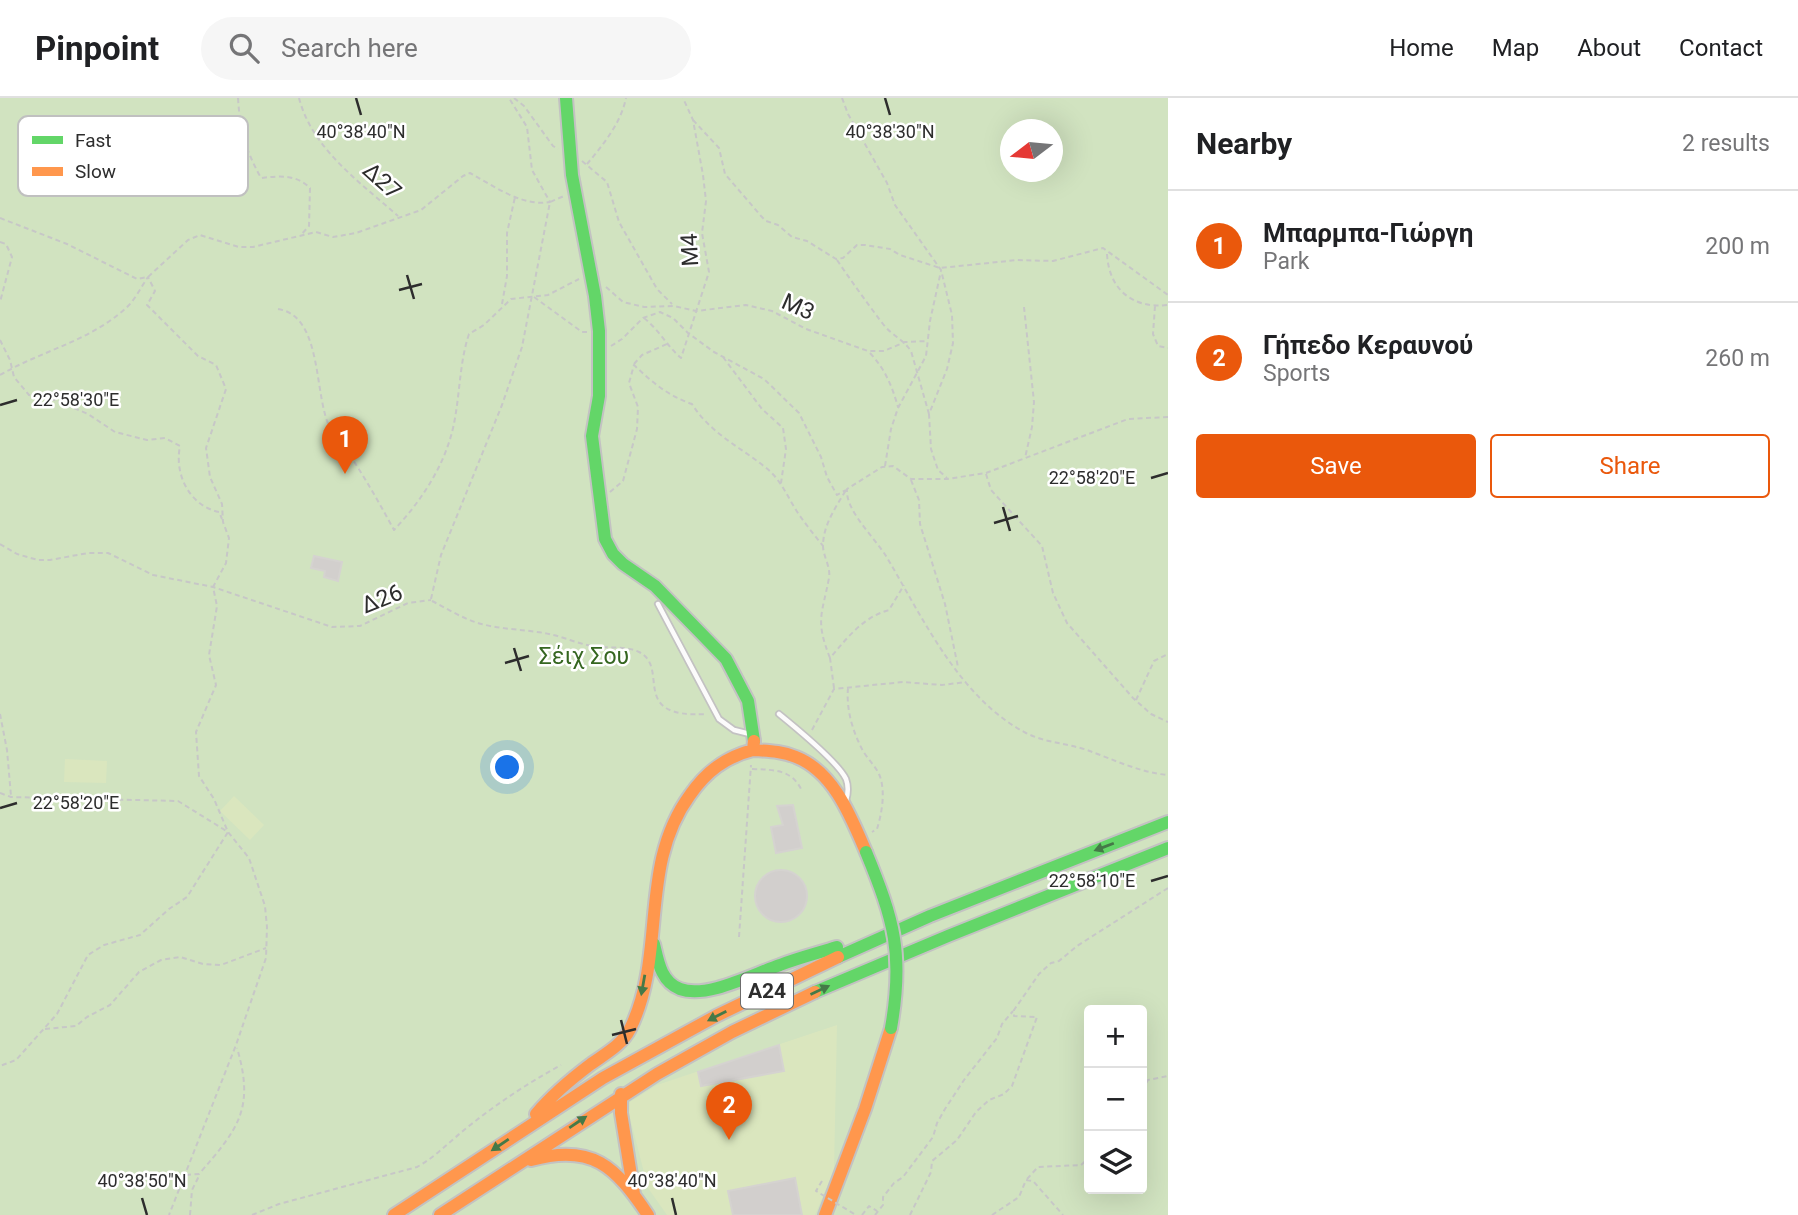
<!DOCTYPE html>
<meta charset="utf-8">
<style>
:root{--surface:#fff;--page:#f6f6f6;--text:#202124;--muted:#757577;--line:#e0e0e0;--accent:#ea580c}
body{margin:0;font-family:Roboto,sans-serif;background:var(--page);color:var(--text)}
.controls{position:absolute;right:21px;bottom:21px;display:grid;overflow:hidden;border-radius:7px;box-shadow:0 7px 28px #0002}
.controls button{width:63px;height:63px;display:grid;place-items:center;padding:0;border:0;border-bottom:2px solid var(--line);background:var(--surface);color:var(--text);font:35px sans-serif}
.compass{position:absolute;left:1000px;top:21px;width:63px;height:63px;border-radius:50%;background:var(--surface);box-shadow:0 7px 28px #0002;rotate:254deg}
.you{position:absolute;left:508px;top:670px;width:24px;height:24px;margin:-18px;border:5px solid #fff;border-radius:50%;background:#1a73e8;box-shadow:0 0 0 10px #1a73e833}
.badge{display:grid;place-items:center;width:46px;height:46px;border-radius:50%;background:var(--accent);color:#fff;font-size:23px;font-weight:700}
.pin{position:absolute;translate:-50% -58px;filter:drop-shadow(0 2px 4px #0008)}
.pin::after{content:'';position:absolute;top:37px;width:24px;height:21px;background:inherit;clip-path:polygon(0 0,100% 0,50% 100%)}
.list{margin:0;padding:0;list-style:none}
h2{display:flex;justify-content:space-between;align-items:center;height:91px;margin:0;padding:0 28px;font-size:30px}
h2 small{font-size:23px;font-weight:400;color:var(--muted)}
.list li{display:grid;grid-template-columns:46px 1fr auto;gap:21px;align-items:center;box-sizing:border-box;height:112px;padding:0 28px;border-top:2px solid var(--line)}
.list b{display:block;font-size:26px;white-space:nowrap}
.list p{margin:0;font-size:23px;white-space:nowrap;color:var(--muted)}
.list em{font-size:23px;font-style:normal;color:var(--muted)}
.actions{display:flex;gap:14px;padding:21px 28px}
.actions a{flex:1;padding:16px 0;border:2px solid var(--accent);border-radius:7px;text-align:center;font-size:24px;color:var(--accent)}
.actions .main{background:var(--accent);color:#fff}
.icon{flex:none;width:38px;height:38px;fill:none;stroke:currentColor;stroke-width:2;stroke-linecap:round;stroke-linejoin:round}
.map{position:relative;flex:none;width:1168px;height:1117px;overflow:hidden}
header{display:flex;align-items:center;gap:42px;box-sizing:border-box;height:98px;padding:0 35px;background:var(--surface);border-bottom:2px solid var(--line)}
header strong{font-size:33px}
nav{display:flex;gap:38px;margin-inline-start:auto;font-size:24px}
.search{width:490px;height:63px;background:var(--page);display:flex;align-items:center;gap:18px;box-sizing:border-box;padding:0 24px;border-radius:38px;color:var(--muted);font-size:26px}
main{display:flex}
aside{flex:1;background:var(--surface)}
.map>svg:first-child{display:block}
.green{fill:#d1e3c0;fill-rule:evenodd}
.pitch{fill:#dae6be}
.building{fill:#d2cfcd;stroke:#d5d3d0;stroke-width:2}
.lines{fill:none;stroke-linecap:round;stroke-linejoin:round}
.lane-casing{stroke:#c3c2c2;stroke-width:8}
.fast-casing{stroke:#c3c2c2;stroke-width:16}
.slow-casing{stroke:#c3c2c2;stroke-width:16}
.path{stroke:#c7c7c7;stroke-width:2;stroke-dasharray:5 3.5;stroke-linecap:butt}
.lane{stroke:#fcfbfb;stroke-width:4.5}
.fast{stroke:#63d668;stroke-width:12}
.slow{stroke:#ff974d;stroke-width:12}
.fast-bridge-casing{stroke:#c3c2c2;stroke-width:16;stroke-linecap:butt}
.path-bridge{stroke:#c7c7c7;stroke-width:2;stroke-dasharray:5 3.5;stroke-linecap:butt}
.fast-bridge{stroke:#63d668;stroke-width:12}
.oneway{fill:#457948}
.ticks{fill:none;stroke:#2d2d2d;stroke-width:2.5}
.labels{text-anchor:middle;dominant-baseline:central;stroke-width:5;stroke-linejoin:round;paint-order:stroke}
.shield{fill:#fff;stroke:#6c6c6c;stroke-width:2}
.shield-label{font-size:21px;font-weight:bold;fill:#2d2d2d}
.street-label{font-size:23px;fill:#2d2d2d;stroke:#fff}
.park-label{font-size:23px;fill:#356620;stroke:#fff}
.key{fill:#fff;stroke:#c0c0c0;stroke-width:2}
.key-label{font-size:19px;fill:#2d2d2d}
.ticks-label{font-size:18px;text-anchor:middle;fill:#2d2d2d;stroke:#fff;stroke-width:5;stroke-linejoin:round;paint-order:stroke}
</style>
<header>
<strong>Pinpoint</strong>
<div class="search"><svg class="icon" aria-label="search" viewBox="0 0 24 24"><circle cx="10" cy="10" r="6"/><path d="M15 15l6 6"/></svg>Search here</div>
<nav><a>Home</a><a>Map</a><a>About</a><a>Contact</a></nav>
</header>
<main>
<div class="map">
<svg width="1168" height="1117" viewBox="0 0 1168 1117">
<rect width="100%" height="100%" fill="#eae7e4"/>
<path class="green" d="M0,0H1168V1117H0ZM1010,32H1052V74H1010ZM1089,912H1142V1091H1089Z"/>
<path class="pitch" d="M65,661L107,663L106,685L64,684Z
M234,698L264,727L250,742L220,713Z
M837,927L834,1072L815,1117H667L648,1090L629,1016L630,1004L657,987Z"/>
<path class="building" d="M314,458L342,464L338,483L324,479L325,473L311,470Z
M793,707L802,750L776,755L771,729L783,727L777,708Z
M755 798a26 26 0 1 1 52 0a26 26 0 1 1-52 0Z
M779,947L784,973L701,988L698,974Z
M795,1080L802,1117H733L728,1093Z"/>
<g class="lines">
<defs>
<path id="lane" d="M658,506L719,621L734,632L750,636
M779,616C795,629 838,664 846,681C849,689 848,696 846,703"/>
<path id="fast" d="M566,0L572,77L595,198L599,233V298L592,338L605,441L613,456L623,466L655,488L726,561L748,603L754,643
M654,846C658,863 661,884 680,891C707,901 753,876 780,867C798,860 818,855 837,849
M838,859L930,818L1168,724
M815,894L948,838L1168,750"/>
<path id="slow" d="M754,643L753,652C768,653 782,653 796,659C834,674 851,719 866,754
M621,996V1015L634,1096
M536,1016C552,997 571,981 591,966C605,956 622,947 630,931C667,856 638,768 690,697C706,674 725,659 753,652
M531,1062C592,1045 615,1068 648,1117
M394,1117L603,980L716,918L838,859
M440,1117L657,976L732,934L815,894
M825,1117L865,1011L891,930"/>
</defs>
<use href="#lane" class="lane-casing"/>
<use href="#fast" class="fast-casing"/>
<use href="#slow" class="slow-casing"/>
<path class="path" d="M238,0C240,32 245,51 261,80C279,78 296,76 310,90L309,128L300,138
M299,0C312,51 361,85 398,118
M514,0L524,8L553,48L558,51
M842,0L848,16L887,85L895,107L941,172L952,217L953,245L947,271L929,316L931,351L938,372L947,380
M693,22L719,50L725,76L761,118L766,123L778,127L792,139L807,143L836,161L843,160L857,147H865L890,151L900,157L940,170L1017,162L1053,163L1103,150L1168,197
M582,63L607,84L619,124L657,191L672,206
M587,66C603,47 621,25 626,0
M0,120L67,146L137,181L148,179L188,142L200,137L239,149H253L316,134L333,139L356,135L421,112L463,78L470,75C494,88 522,109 550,104L532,72L527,29L509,0
M0,144L6,146L12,159L0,204
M1107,156C1109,192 1133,211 1168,207
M837,162C852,184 867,205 883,226C891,237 903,241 911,253L929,316
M606,189L623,204L644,209L674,208L696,213L746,207L772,213L806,231L868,253H884L905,244L928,243
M534,199L582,234H587
M502,206L507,178V135L515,99
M1155,208L1153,236L1158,248L1168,250
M1024,209L1034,304L1032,329L1025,360
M278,211C324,218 313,300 331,332C337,342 346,352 353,362C368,385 381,408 394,432C423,401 448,363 455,320C460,292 460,263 469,236L484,227L511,201L548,197L579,181
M644,220C660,233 666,247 681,260L709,174L702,135L706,103L703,77L693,22L683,0
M0,242L10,262L14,279L29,297L55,302L88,316L115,334L147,342L165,340L180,348C174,377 190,408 219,414L222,421
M611,248L622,241L643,220L660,214L673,220L688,235L714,254L764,281L799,315L821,359L827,379L837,397L846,392
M870,255C885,271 892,288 898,309
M723,259L762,311L783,330L786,351L781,385
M634,266L642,257L667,246
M0,277C41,253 90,243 126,210C135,202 141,189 148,179L155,193L147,207L198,258L216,267L226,291L206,350L210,379L222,406L223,424L229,440L226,465L213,489L217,508L209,557L216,587L196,634L199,678L214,701L228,734L187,799L169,811L140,837L104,847L88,857L57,916L16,962L0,968
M1168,319L1128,321L986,375L947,381H911L893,368L882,369L847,391C845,412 874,439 886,458C923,520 959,600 1026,635C1046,645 1066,645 1087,652C1112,661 1141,675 1168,677
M885,368L891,331L898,310L926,258L930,223L941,173
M986,376L991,392L1042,448L1053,495L1067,525L1133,600L1151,616L1168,624
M911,382L919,402L920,426L945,506L958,569
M610,394L623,383L637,331L638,309L629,285L634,267C652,284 668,298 692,306C710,335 740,349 765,369C782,382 788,401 800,418C807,428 815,438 823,448
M0,446L17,456L38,462H50L88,455H108L153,477L213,489L332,529L360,528L408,505L431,502
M431,501L441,457L502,307L522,249L550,104L564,98
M432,503C446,510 460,519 475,524C498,532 526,531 549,536C563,539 577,545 591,548C606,551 625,547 639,554C671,570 627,621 707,616
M830,560C815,522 822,517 829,480C831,469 823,458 823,448C823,427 836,409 846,392
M834,590L830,560C847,540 863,519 889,512L904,487
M848,590C846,612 853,634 863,653C868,661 875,668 879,676C886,692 882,715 877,731L872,734
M1136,602L1154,563L1168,556
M0,616L7,652L11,698
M812,632L834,591L903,584L942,587L966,584
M752,671C774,672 792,671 802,693
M0,695L11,699L178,703L228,734L249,760L265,808L267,829L266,860L236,947L169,1117
M739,839L751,667
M45,931L76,928L87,919L110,907L139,874L161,862L180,859L203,866L221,867L266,850
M1142,992L1148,982L1168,978
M186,1077L199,1076C238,1031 255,1011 237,950
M1027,1081L1038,1069L1081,1067L1089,1060
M190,1117L192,1092L199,1078
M252,1117L279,1106L417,1069C437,1058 451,1042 469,1028C498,1005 528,985 561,967
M862,1117L869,1108L877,1113
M875,1117L883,1107V1099L894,1085L903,1079L933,1039L937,1025L945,1011L964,982L997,940L1002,926L1013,913
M910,1117L931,1074L932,1063L957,1042L976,1014L989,1002L1004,996L1012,988L1037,919L1014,918V912L1039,876L1051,865L1059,863L1077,848L1168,790
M992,1117L1019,1099L1026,1082L1033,1083L1063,1117"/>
<use href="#lane" class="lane"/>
<use href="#fast" class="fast"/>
<use href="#slow" class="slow"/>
<defs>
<path id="fast-bridge" d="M866,754C894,822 904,856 891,930"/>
</defs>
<use href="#fast-bridge" class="fast-bridge-casing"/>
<path class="path-bridge" d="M822,1083L816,1093L856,1117"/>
<use href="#fast-bridge" class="fast-bridge"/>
</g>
<defs><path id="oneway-solid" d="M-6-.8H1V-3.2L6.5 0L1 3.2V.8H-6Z" transform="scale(1.75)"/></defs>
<g class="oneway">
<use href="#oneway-solid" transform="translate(1104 749) rotate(159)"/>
<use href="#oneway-solid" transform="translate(643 887) rotate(100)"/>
<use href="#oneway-solid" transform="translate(820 892) rotate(-25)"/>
<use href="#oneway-solid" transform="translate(717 918) rotate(153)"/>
<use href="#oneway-solid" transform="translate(578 1024) rotate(-34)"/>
<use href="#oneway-solid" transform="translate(500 1047) rotate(146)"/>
</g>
<path class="ticks" d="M356,0L361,17M885,0L890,17M407,177L414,201M399,192L422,186M0,307L17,302M1151,380L1168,375M1003,409L1010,433M994,425L1018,418M514,550L521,573M505,565L529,558M0,710L17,705M1151,783L1168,778M621,922L627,946M612,937L636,931M142,1100L147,1117M672,1100L676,1117"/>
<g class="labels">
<rect class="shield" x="741" y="875.5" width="52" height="35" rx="5"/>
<g class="shield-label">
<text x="767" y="893">Α24</text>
</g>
<g class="street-label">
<text transform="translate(382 83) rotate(42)">Δ27</text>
<text transform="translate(690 152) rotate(-93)">M4</text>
<text transform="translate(798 209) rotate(24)">M3</text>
<text transform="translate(382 501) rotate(-22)">Δ26</text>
</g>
<g class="park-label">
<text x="584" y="558">Σέιχ Σου</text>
</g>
</g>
<rect x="18" y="18" width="230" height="80" rx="10" class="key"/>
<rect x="32" y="38" width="31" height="8" fill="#63d668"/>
<rect x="32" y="69" width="31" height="9" fill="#ff974d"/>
<g class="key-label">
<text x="75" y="49">Fast</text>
<text x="75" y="80">Slow</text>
</g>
<g class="ticks-label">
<text x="361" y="40">40°38'40"N</text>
<text x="890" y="40">40°38'30"N</text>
<text x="76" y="308">22°58'30"E</text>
<text x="1092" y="386">22°58'20"E</text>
<text x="76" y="711">22°58'20"E</text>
<text x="1092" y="789">22°58'10"E</text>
<text x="142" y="1089">40°38'50"N</text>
<text x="672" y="1089">40°38'40"N</text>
</g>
</svg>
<div class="controls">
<button>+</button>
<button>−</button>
<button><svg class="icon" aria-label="layers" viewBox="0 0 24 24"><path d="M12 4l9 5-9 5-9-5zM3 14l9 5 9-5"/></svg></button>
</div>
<svg class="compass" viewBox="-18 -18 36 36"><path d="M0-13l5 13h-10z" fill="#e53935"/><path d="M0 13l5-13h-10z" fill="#757577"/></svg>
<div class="you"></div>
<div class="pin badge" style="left:345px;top:376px">1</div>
<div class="pin badge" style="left:729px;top:1042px">2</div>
</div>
<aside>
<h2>Nearby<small>2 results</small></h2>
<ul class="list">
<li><span class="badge">1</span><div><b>Μπαρμπα-Γιώργη</b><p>Park</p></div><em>200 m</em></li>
<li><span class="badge">2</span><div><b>Γήπεδο Κεραυνού</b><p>Sports</p></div><em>260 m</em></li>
</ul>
<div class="actions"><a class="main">Save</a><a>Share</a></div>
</aside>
</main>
